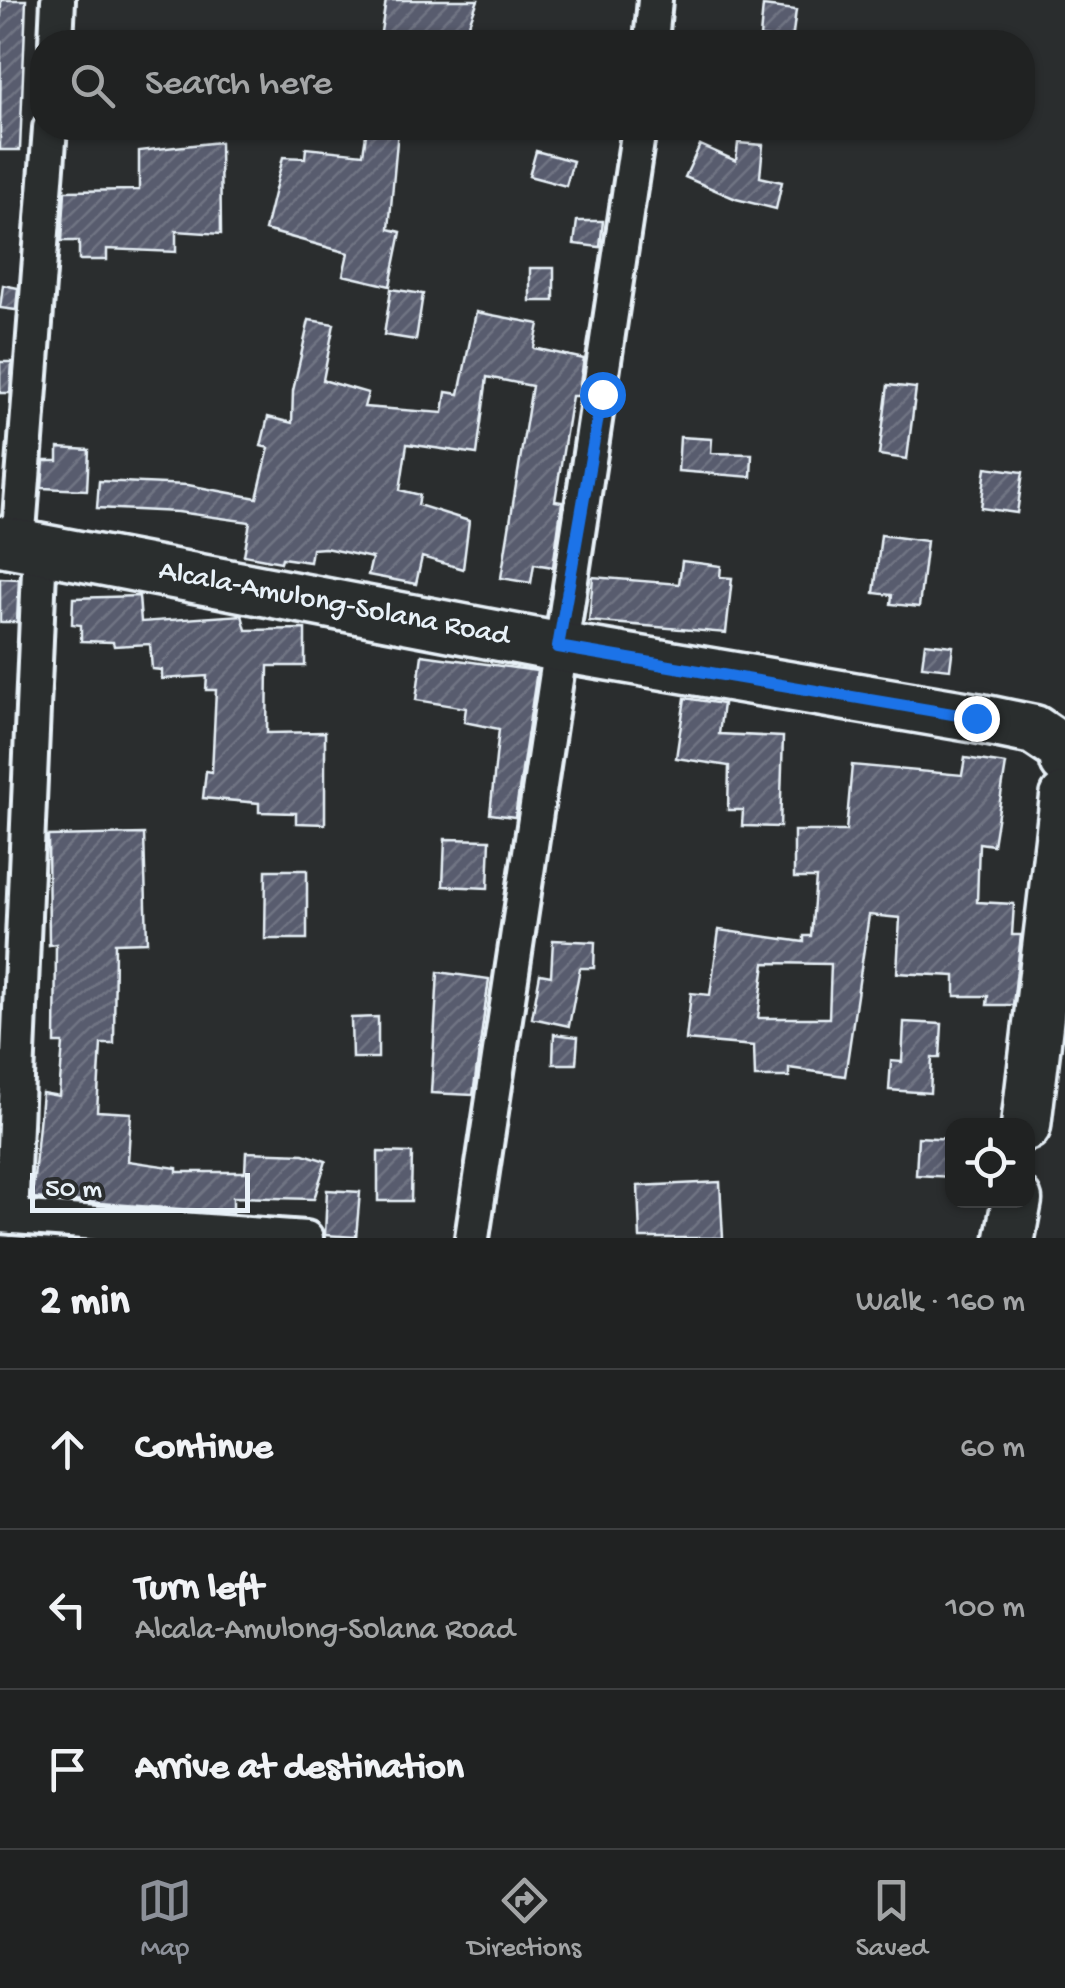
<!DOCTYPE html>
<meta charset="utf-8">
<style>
:root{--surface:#202222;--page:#2d2f2f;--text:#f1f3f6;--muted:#a2a4a5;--line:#3d3f40;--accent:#8c9099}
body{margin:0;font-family:"Gochi Hand",sans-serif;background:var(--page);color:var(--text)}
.controls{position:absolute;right:30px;bottom:30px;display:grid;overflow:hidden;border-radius:20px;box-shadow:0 2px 8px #0004}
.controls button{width:90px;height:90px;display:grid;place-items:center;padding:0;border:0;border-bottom:2px solid var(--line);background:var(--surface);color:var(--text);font:50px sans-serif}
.scale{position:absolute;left:30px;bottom:25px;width:220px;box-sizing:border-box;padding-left:10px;border:5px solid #e8f1f8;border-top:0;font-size:28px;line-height:35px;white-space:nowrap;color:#e8f1f8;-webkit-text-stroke:8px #2a2d2e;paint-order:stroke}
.stop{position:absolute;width:30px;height:30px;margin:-22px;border:8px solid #1a73e8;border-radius:50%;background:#fff}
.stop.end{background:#1a73e8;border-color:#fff;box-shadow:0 2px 10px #0008}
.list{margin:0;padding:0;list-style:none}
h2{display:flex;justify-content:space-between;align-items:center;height:130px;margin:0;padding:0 40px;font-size:42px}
h2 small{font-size:32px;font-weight:400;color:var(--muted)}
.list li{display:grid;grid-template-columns:65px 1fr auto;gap:30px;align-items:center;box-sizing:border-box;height:160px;padding:0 40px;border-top:2px solid var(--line)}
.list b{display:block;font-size:38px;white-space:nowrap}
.list p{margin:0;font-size:32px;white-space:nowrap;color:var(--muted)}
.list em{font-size:32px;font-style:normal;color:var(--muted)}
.icon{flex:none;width:55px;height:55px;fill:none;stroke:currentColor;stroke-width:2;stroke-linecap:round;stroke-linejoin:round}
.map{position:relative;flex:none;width:1065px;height:1238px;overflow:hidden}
.search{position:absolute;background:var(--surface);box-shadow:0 2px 8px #0004;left:30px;right:30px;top:30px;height:110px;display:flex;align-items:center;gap:25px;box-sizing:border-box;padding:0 35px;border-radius:40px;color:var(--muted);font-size:38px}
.sheet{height:610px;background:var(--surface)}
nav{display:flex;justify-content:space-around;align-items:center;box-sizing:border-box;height:140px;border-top:2px solid var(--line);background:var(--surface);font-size:28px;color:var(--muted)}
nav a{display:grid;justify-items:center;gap:5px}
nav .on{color:var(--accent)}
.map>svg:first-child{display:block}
.building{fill:url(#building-hatch);stroke:#e8f1f8;stroke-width:2.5;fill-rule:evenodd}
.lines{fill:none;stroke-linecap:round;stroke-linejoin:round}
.street-casing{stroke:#e8f1f8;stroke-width:40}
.secondary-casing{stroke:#e8f1f8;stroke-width:55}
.street{stroke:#2a2d2e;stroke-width:32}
.secondary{stroke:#2a2d2e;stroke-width:48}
.route{stroke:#1a73e8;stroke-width:12}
.labels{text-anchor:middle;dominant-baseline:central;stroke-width:8;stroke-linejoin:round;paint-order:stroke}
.street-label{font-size:30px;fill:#e8f1f8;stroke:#2a2d2e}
</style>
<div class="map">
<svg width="1065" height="1238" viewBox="0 0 1065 1238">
<defs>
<pattern id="building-hatch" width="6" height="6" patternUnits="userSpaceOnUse" patternTransform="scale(2.5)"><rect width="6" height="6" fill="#585c6e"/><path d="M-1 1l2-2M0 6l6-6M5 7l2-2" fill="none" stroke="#707483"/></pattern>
</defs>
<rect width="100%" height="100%" fill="#2a2d2e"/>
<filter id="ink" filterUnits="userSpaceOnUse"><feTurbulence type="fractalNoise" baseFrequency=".01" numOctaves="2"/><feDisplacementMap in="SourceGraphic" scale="20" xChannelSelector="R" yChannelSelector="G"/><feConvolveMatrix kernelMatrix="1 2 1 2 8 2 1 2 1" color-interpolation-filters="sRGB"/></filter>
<g filter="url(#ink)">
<path class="building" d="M1,0H26L20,150H0Z
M386,0H478L462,42L380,38Z
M763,6L796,10L792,41L760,37Z
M367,128L398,130L389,229L401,232L390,286L343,275L348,253L265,230L283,157L305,158L306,148L363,154Z
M220,142L221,234L176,231V252L107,249V260H79V241H62L65,191L139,190V151Z
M738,143L763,145L760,177L782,182L776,209L736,199L685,177L700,145L736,161Z
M536,151L573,161L566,186L529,176Z
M577,221H603L600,247L574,244Z
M530,268H554V301H530Z
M3,285L18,288L16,310L0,308Z
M391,289L423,294L416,340L384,335Z
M476,312L539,324L534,348L584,359L578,396H572L555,501L562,502L553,567L534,564L531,583L501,578L532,386L487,377L477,454L407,444L400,490L420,495L418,505L469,521L463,569L422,557L416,584L368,575L372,558L325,548L312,549L310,562L282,558L281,562L244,555L250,522L178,512L97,508L99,481L188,485L257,498L269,448L261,446L268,417L292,423L293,391L309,320L334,324L323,380L368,393L364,407L443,413L446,392L459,394Z
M0,362H12L10,393H0Z
M888,385L916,388L907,459L879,455Z
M680,437L712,439L711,453L752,454L751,477L678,471Z
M58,448L89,450L87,490L42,488L44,461H58Z
M986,467L1023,472L1017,513L981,508Z
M881,535L927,541L919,607L891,604L892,595L874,593Z
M682,561L721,566L720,577L732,578L726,633L589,621L593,577L679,584Z
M0,578L19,579L17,622H0Z
M139,596L141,622L242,615L246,630L305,629V666H268L267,733L325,732V824L296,823V813L259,812V803L203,798L206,771L212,772L216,690H206L207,676L162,679V670L152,669L150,644L114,646L113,642L81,641V625L72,624L73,598Z
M925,643L953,646L950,669L922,666Z
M422,655L537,671L515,817L490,814L499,729L464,722L466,708L416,700Z
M685,698L723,704L719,734L783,737L780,827L742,826L743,810H728L729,766L676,758Z
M965,758L1006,764L993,845L979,843L977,902L1014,904L1012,935H1021L1013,1005H987L988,996H955V976L897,973L900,918L869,915L845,1076L789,1068V1077H755L754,1046L686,1040L691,993L710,995L719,930L804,942V936H811L816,878H794V831H846L852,765L962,775ZM765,963L831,964L829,1018H758Z
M144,834L147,942L115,943L114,1044H101L97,1111L131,1113L128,1161L177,1168V1172H245L246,1152L304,1154L326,1161L314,1199L233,1197V1213L32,1198L42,1093L59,1096L63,1043H55L56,944L49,945L48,836Z
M445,839L490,840L488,888L443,886Z
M266,870H307V939H265Z
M553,940L595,942L594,968H580L569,1026L532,1018L540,974L551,976Z
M438,972L489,979L473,1095L431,1093Z
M378,1017V1058H352L351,1018Z
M904,1022L942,1024L940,1058H932L930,1093L889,1090L891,1061L902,1062Z
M554,1034L578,1037L576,1064H553Z
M918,1137L952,1139V1177L916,1175Z
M378,1152L412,1153L411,1201H378Z
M720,1182L723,1238H640L638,1186Z
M327,1190L360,1192L356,1237L325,1235Z"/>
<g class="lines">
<defs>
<path id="street" d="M56,42L58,0
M651,42L655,0
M18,544L50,128
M0,1216L306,1238
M11,1217L40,547
M472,1238L639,128"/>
<g id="secondary">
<path id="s1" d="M0,541L558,647L976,718L1034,730L1064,750L1065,761"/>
<path d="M1026,1126L1065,797"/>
<path d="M1010,1238L1017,1200"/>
</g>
</defs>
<use href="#street" class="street-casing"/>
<use href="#secondary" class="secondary-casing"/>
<use href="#street" class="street"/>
<use href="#secondary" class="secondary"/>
</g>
</g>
<g class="lines" filter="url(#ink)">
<path class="route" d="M602,394L558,647L976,718"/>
</g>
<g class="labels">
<g class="street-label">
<text stroke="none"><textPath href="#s1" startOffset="340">Alcala-Amulong-Solana Road</textPath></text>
</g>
</g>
</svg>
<div class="controls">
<button><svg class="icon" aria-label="locate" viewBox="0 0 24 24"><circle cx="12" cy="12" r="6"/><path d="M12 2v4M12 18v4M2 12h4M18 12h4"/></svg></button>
</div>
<div class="scale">50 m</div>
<div class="stop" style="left:602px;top:394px"></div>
<div class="stop end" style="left:976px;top:718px"></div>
<div class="search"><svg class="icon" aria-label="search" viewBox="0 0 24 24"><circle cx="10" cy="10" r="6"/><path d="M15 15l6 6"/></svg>Search here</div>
</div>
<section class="sheet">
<h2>2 min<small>Walk · 160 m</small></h2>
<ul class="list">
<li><svg class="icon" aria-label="ahead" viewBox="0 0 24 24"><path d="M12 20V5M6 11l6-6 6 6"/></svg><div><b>Continue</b></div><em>60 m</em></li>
<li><svg class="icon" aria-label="left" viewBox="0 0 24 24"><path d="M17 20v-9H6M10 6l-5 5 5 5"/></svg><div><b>Turn left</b><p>Alcala-Amulong-Solana Road</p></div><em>100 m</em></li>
<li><svg class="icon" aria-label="arrive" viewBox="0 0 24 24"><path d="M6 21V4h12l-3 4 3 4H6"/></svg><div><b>Arrive at destination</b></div></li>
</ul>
</section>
<nav>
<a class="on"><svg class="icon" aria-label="map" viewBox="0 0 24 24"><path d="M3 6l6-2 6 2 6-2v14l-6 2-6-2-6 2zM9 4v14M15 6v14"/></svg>Map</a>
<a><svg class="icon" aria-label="directions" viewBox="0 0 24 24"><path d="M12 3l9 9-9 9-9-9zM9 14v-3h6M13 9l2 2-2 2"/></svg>Directions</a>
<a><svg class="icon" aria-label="saved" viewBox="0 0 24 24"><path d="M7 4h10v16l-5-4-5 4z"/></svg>Saved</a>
</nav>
